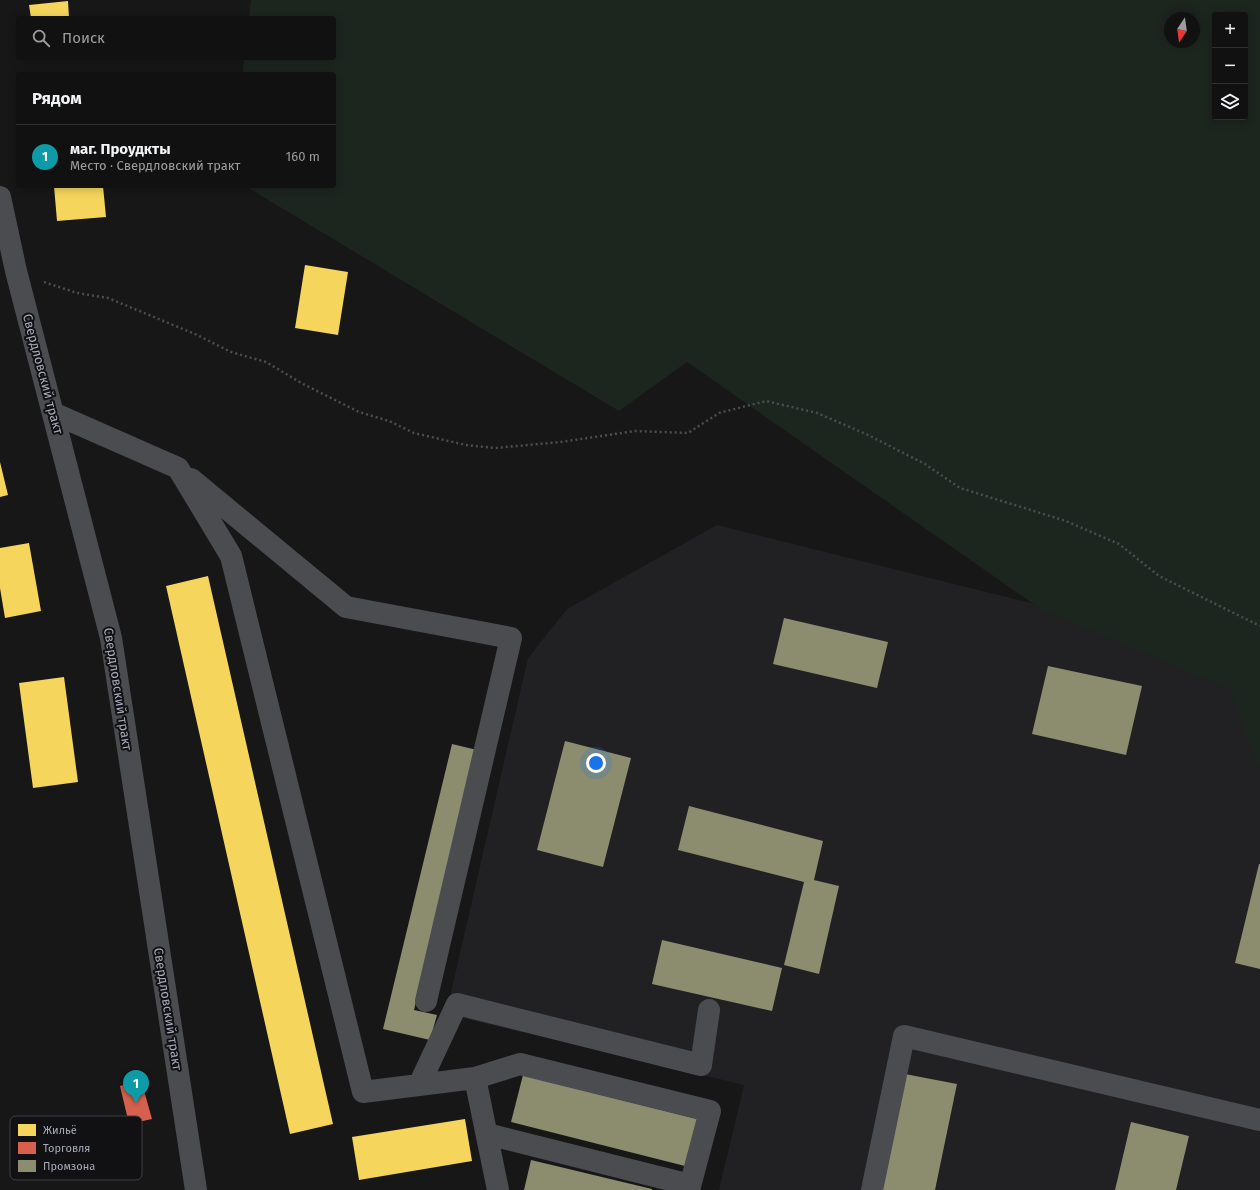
<!DOCTYPE html>
<html lang="ru">
<meta charset="utf-8">
<style>
:root{--surface:#111;--page:#1a1a1a;--text:#f1f3f6;--muted:#9c9d9f;--line:#303131;--accent:#2563eb}
body{margin:0;font-family:"Fira Sans",sans-serif;background:var(--page);color:var(--text)}
.controls{position:absolute;right:12px;top:12px;display:grid;overflow:hidden;border-radius:4px;box-shadow:0 2px 10px #0003}
.controls button{width:36px;height:36px;display:grid;place-items:center;padding:0;border:0;border-bottom:1px solid var(--line);background:var(--surface);color:var(--text);font:20px sans-serif}
.compass{position:absolute;left:1164px;top:12px;width:36px;height:36px;border-radius:50%;background:var(--surface);box-shadow:0 2px 10px #0003;rotate:193deg}
.you{position:absolute;left:596px;top:763px;width:14px;height:14px;margin:-10px;border:3px solid #fff;border-radius:50%;background:#1a73e8;box-shadow:0 0 0 6px #1a73e833}
.badge{display:grid;place-items:center;width:26px;height:26px;border-radius:50%;background:var(--accent);color:#fff;font-size:13px;font-weight:700}
.pin{position:absolute;translate:-50% -33px;filter:drop-shadow(0 1px 2px #0008)}
.pin::after{content:'';position:absolute;top:21px;width:14px;height:12px;background:inherit;clip-path:polygon(0 0,100% 0,50% 100%)}
.list{margin:0;padding:0;list-style:none}
h2{display:flex;justify-content:space-between;align-items:center;height:52px;margin:0;padding:0 16px;font-size:17px}
h2 small{font-size:13px;font-weight:400;color:var(--muted)}
.list li{display:grid;grid-template-columns:26px 1fr auto;gap:12px;align-items:center;box-sizing:border-box;height:64px;padding:0 16px;border-top:1px solid var(--line)}
.list b{display:block;font-size:15px;white-space:nowrap}
.list p{margin:0;font-size:13px;white-space:nowrap;color:var(--muted)}
.list em{font-size:13px;font-style:normal;color:var(--muted)}
.icon{flex:none;width:22px;height:22px;fill:none;stroke:currentColor;stroke-width:2;stroke-linecap:round;stroke-linejoin:round}
.map{position:relative;flex:none;width:1260px;height:1190px;overflow:hidden}
.search{position:absolute;background:var(--surface);box-shadow:0 2px 10px #0003;left:16px;top:16px;width:320px;height:44px;display:flex;align-items:center;gap:10px;box-sizing:border-box;padding:0 14px;border-radius:4px;color:var(--muted);font-size:15px}
.panel{position:absolute;background:var(--surface);box-shadow:0 2px 10px #0003;left:16px;top:72px;width:320px;height:116px;border-radius:4px}
.map>svg:first-child{display:block}
.built{fill:#212124}
.green{fill:#1d251f;fill-rule:evenodd}
.homes{fill:#f6d55c}
.shops{fill:#d6604d}
.industry{fill:#8c8c6e}
.lines{fill:none;stroke-linecap:round;stroke-linejoin:round}
.path{stroke:#4d4d52;stroke-width:2.5;stroke-dasharray:2 3;stroke-linecap:butt}
.minor{stroke:#4b4c50;stroke-width:22}
.labels{text-anchor:middle;dominant-baseline:central;stroke-width:4;stroke-linejoin:round;paint-order:stroke}
.street-label{font-size:13px;fill:#a7aaba;stroke:#111113}
.key{fill:#111113;stroke:#3e3f45;stroke-width:1}
.key-label{font-size:11px;fill:#a7aaba}
</style>
<div class="map">
<svg width="1260" height="1190" viewBox="0 0 1260 1190">
<rect width="100%" height="100%" fill="#171717"/>
<path class="built" d="M717,525L1229,652L1260,695V1190H719L744,1085L446,1014L528,658L567,609Z"/>
<path class="green" d="M251,0H1260V770L1229,689L1042,610L687,362L619,411L245,186H334V74H243L244,58H334V18H249ZM1215,15H1245V117H1215ZM1170,18H1194V42H1170Z"/>
<path class="homes" d="M68,1L69,18H31L29,5Z
M54,186H103L106,217L57,221Z
M305,265L348,272L338,335L295,328Z
M0,462L8,495L0,497Z
M29,543L41,611L5,618L0,588V548Z
M208,576L333,1124L290,1134L166,586Z
M64,677L78,782L33,788L19,683Z
M465,1119L472,1161L359,1180L352,1137Z"/>
<path class="shops" d="M141,1080L152,1119L129,1124L120,1086Z"/>
<path class="industry" d="M784,618L888,642L877,688L773,664Z
M1048,666L1142,686L1126,755L1032,734Z
M565,741L631,758L603,867L537,850Z
M452,744L477,750L414,1010L437,1015L430,1040L383,1029Z
M689,806L823,841L814,880L839,886L819,974L784,965L804,882L678,850Z
M1259,864H1260V969L1235,963Z
M662,940L782,968L772,1011L652,984Z
M905,1074L957,1084L935,1190H881Z
M523,1075L697,1119L685,1166L511,1122Z
M1131,1122L1189,1136L1176,1190H1115Z
M531,1160L652,1189V1190H524Z"/>
<g class="lines">
<path class="path" d="M44,282L77,293L108,298L195,334L231,352L266,362L303,384L359,412L389,421L414,433L466,445L495,448L561,442L635,431L688,433L719,413L766,401L817,413L868,435L925,464L960,488L1066,521L1119,544L1159,576L1260,626"/>
<path class="minor" d="M0,197L16,271L111,638L196,1190
M53,413L178,468L231,556L363,1092L475,1078L498,1190
M191,479L346,607L511,638L426,1001
M475,1078L520,1064L710,1111L689,1190
M419,1085L457,1004L701,1065L709,1010
M487,1134L690,1185
M872,1190L904,1036L1260,1120"/>
</g>
<g class="labels">
<g class="street-label">
<text transform="translate(43 374) rotate(75)">Свердловский тракт</text>
<text transform="translate(118 689) rotate(81)">Свердловский тракт</text>
<text transform="translate(168 1009) rotate(81)">Свердловский тракт</text>
</g>
</g>
<rect x="10" y="1116" width="132" height="64" rx="6" class="key"/>
<rect x="18" y="1124" width="18" height="12" fill="#f6d55c"/>
<rect x="18" y="1142" width="18" height="12" fill="#d6604d"/>
<rect x="18" y="1160" width="18" height="12" fill="#8c8c6e"/>
<g class="key-label">
<text x="43" y="1134">Жильё</text>
<text x="43" y="1152">Торговля</text>
<text x="43" y="1170">Промзона</text>
</g>
</svg>
<div class="controls">
<button>+</button>
<button>−</button>
<button><svg class="icon" aria-label="layers" viewBox="0 0 24 24"><path d="M12 4l9 5-9 5-9-5zM3 14l9 5 9-5"/></svg></button>
</div>
<svg class="compass" viewBox="-18 -18 36 36"><path d="M0-13l5 13h-10z" fill="#e53935"/><path d="M0 13l5-13h-10z" fill="#9c9d9f"/></svg>
<div class="you"></div>
<div class="pin badge" style="left:136px;top:1103px;background:#0f9aa8">1</div>
<div class="search"><svg class="icon" aria-label="search" viewBox="0 0 24 24"><circle cx="10" cy="10" r="6"/><path d="M15 15l6 6"/></svg>Поиск</div>
<section class="panel">
<h2>Рядом<small></small></h2>
<ul class="list">
<li><span class="badge" style="background:#0f9aa8">1</span><div><b>маг. Проудкты</b><p>Место · Свердловский тракт</p></div><em>160 m</em></li>
</ul>
</section>
</div>
